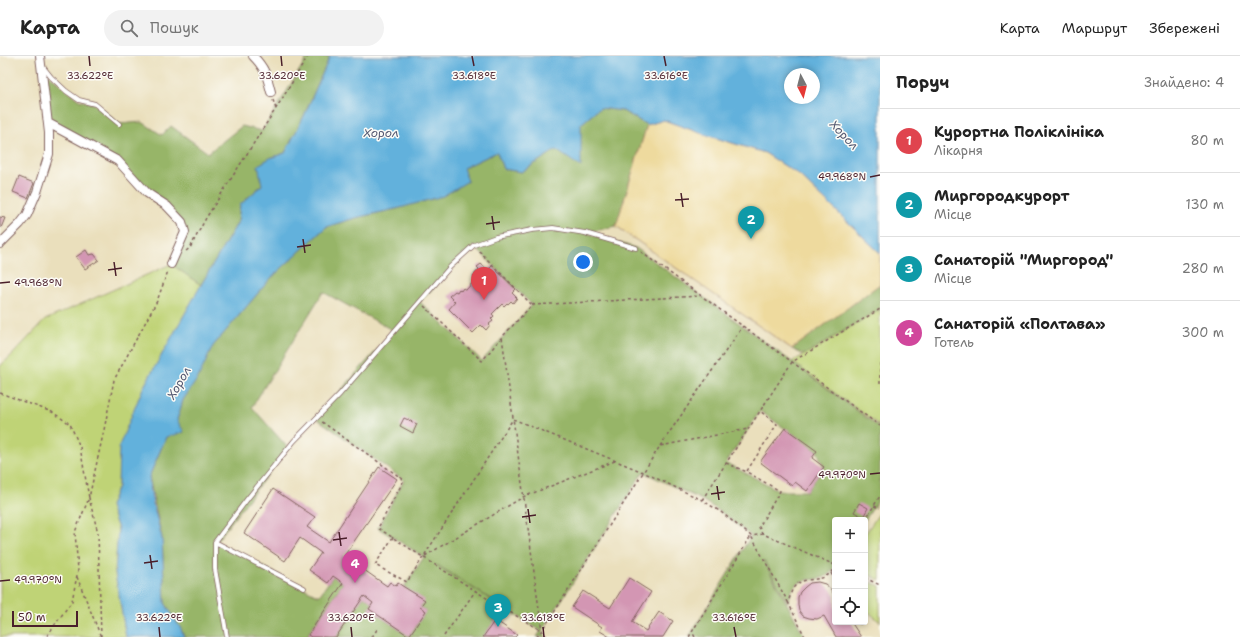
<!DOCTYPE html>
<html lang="uk">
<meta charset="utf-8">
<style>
:root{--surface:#fff;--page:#f2f2f2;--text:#222;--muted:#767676;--line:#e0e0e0;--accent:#7c3aed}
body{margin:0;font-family:"Shantell Sans",sans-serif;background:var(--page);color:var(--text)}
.controls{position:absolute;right:12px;bottom:12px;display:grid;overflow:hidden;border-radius:4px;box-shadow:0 2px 6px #0003}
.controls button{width:36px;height:36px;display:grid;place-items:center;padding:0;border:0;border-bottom:1px solid var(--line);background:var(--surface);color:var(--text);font:20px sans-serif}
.compass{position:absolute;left:784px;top:12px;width:36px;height:36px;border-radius:50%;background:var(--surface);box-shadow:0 2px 6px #0003;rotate:173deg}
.scale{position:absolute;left:12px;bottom:10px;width:66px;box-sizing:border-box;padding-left:4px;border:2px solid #4a1f2b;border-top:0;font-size:11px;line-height:14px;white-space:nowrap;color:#4a1f2b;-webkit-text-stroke:3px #fdfcf7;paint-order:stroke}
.you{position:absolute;left:583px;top:206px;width:14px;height:14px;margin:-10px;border:3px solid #fff;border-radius:50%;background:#1a73e8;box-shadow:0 0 0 6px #1a73e833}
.badge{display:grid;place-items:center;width:26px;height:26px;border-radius:50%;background:var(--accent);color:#fff;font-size:13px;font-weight:700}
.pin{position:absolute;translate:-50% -33px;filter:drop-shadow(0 1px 2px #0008)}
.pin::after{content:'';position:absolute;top:21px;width:14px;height:12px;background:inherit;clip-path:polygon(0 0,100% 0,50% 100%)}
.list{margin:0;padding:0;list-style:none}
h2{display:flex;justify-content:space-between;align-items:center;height:52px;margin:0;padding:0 16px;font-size:17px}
h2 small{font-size:13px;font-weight:400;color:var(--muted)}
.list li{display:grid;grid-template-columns:26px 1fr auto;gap:12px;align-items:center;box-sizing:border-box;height:64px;padding:0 16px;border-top:1px solid var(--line)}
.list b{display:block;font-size:15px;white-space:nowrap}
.list p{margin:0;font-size:13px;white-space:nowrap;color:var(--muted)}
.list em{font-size:13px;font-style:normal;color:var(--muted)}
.icon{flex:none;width:22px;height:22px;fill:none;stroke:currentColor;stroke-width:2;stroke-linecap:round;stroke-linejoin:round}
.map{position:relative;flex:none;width:880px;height:581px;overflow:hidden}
header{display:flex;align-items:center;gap:24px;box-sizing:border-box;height:56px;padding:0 20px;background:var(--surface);border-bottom:1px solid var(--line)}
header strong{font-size:19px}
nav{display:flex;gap:22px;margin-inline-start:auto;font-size:14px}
.search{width:280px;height:36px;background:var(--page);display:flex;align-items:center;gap:10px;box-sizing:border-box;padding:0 14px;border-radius:22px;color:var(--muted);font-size:15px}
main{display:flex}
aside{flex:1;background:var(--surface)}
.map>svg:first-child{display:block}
.green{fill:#bfd376;stroke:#847950}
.forest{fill:#97b567;stroke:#706a49;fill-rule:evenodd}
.sand{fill:#eeda9e;stroke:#9c7c64}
.water{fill:#62b1dc;stroke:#566884;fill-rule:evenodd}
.building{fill:#d396b3}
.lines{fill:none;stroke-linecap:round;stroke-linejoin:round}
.lane-casing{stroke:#82625e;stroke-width:5.5}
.street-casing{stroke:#82625e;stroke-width:10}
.path{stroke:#82625e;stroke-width:1.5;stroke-dasharray:3 3;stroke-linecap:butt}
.lane{stroke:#fff;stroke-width:4}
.street{stroke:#fff;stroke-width:8}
.ticks{fill:none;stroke:#4a1f2b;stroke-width:1.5}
.labels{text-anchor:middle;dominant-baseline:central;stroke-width:3;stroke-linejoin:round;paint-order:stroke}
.water-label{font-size:12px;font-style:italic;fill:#545972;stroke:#fdfcf7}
.ticks-label{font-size:10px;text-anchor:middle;fill:#4a1f2b;stroke:#fdfcf7;stroke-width:3;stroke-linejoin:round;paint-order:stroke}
</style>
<header>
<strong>Карта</strong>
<div class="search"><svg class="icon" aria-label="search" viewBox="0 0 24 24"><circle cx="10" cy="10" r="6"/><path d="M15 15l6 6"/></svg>Пошук</div>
<nav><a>Карта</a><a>Маршрут</a><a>Збережені</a></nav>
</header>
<main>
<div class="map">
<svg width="880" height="581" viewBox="0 0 880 581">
<rect width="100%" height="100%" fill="#fdfcf7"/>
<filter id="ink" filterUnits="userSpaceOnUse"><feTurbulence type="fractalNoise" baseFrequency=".025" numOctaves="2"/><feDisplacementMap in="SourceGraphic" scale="8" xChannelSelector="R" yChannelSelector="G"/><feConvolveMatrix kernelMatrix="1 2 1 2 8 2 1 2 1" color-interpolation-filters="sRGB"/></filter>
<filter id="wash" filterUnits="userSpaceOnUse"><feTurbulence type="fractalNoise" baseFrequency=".012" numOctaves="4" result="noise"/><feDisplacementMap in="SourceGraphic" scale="16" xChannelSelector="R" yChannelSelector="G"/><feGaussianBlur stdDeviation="0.9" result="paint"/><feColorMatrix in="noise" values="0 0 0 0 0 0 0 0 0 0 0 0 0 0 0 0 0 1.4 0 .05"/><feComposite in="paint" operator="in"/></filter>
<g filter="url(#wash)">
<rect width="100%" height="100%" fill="#eadfbc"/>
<path class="green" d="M171,208L201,229L143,332L120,390L118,430L110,450L118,473L115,517L126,581H0V310L12,299L45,264Z
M880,253V370L792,306Z
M880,456V524L865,517V478Z
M865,524L880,530V566L865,553Z"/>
<path class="forest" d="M308,0H330L304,60L285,97L270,102L262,129L240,149L238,166L201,229L171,208L185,176L182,166L118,105L48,67L41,8L51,21L79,44L95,48L119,68L142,66L162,79L171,70L208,97L242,70L262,75L282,43Z
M600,52L623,55L647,69L616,170L586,177L636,192L792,306L880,372V441L865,464H835V511C823,531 806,517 794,531C791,534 790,542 788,546L764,505L805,581H689L751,480L721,456L702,444L643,416L542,575L546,581H537L541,575L437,509L504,552L483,581H336L364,540L373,547L369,553L409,580L426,555L420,551L424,544L404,531L424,501L378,472L404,424L316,362L394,275L323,236L252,351L288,392L216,486L319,540L333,520L343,527L308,578L311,581H184L181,573L165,547L162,482L149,421L166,381L177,364L183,344L213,290L270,223L326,171L355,162L400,152L463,112L497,96L503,113L521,116L556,94L581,68ZM474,190L532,249L482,305L420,246ZM760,355L817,395L824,411L807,435H780L726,407Z
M880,228V253L804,299L792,293Z"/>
<path class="sand" d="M664,64L703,78L765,97L799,119L880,197V228L792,293L616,170L647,69Z"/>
<path class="water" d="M330,0H880V197L799,119L765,97L703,78L664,64L647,69L623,55L600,52L581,68V111L556,94L521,116L503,113L497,96L463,112L468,125L443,140L400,152L355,162L326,171L270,223L213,290L198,322L183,344L177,364L184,376L166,381L149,421L152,443L162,482L165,547L181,573L184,581H126L115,517L118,473L110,450L118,430L119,390L143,332L201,229L238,166L240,149L262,129L258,109L270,102L285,97L304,60ZM790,18H814V42H790Z"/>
<g id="blocks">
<path class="building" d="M19,121L34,127L28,142L13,136Z
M0,161L5,162L1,172L0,171Z
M86,194L89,199L94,198L99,204L85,213L76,201Z
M481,208L488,214L492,210L516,233L512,237L517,242L513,247L511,245L508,248L507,247L504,250L502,248L492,258L494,260L491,263L493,265L489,268L490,269L486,274L481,269L473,277L449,253L455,246L449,240L455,235L457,236L459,233L461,235L463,232L466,234L476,223L473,220L479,213L477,211Z
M404,362L417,368L413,377L400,370Z
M785,372L817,395L812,402L824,411L807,435L795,426L792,430L760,406Z
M379,411L397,423L344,500L387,530L390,526L396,530L398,527L404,531L425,544L420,551L426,555L409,580L369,553L373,547L364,540L336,581H311L308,579L343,527L333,520L328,527L309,514L321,497L300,482L285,505L244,477L273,433L315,461L307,471L329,486Z
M859,447L868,452L863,461L854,456Z
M629,522L651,536L632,566L646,575L659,556L673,565L663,581H610L600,575L602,571L572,551L583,535L610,552Z
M818,526L825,528L830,532L835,540V566H851L861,581H836L824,560L817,563L809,562L803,560L799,555L798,549V541L800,536L805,531L810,527Z
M495,564L517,579L515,581H483Z"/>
</g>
</g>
<g filter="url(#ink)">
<use href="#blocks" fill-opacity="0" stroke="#82625e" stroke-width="1"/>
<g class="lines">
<defs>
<path id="lane" d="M43,11L51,21L66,35L79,44L95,48L119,68
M215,486L304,532
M227,581L215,513V486L248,442L294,385L340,338L450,211L474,189L496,181L532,174L553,172L585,177L636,192"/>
<path id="street" d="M253,0C265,12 267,20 271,36
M48,67L118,105L147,137L167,150L182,166L185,176L171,208
M0,188L20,168L27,159L37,136L49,98V77L40,0"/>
</defs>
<use href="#lane" class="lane-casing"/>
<use href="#street" class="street-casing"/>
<path class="path" d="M273,44L276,53
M186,195L190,192L206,162L282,43L308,0
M479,195L532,249L502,281L542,575L546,581
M641,196L880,370
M532,249L700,240
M424,250L482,305L502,281
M880,307V329
M0,337L52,356L70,368L80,391L89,442L75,476L78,514L72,545L46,581
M322,366L404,424L378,472L488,543L542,575
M660,390L743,270
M726,407L747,416L780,435L759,471L762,478
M747,415L777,368L760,355
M702,444L792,306L880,253
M874,450L880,452
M865,464L880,440
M393,481L375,509L407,526L513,363L643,416L702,444L721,456L751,480L763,478L835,509
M425,500L523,441L615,405
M831,517L835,524
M77,521L101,581
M865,522L880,529
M859,566L862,571
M444,580L476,534
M101,581L98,477L89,442L104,374L114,324L157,245L168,215
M372,581L378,572
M537,581L553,558L660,390L748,373
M689,581L692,576
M695,581L692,576L751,480L788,546
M805,581L788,546C790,542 791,534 794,531C806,517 823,531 835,511"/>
<use href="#lane" class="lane"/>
<use href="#street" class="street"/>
</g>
</g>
<path class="ticks" d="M89,0L90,10M281,0L282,10M472,0L474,10M664,0L666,10M870,121L880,119M681,137L683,151M675,144L689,143M492,160L494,174M486,168L500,166M303,183L305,197M297,191L311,189M114,206L116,220M108,214L122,212M0,227L10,226M870,418L880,417M717,430L719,444M711,438L725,436M528,453L530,467M522,461L536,459M339,476L341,490M333,484L347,482M150,499L152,513M144,507L158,505M0,525L10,524M159,571L160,581M351,571L352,581M543,571L544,581M734,571L736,581"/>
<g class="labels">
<g class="water-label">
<text x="381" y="77">Хорол</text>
<text transform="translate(844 79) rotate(46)">Хорол</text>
<text transform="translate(179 327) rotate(-60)">Хорол</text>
</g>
</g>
<g class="ticks-label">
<text x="90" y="23">33.622°E</text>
<text x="282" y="23">33.620°E</text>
<text x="474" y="23">33.618°E</text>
<text x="666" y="23">33.616°E</text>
<text x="842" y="124">49.968°N</text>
<text x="38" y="230">49.968°N</text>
<text x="842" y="422">49.970°N</text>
<text x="38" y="527">49.970°N</text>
<text x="159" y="565">33.622°E</text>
<text x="351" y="565">33.620°E</text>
<text x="543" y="565">33.618°E</text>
<text x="734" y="565">33.616°E</text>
</g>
</svg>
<div class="controls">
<button>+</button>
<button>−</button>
<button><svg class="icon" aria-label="locate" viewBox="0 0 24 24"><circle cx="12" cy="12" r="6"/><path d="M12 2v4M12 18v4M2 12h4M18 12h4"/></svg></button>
</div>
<svg class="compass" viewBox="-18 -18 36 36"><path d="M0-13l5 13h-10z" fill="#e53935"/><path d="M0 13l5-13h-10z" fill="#767676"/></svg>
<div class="scale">50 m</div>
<div class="you"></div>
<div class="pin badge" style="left:484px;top:244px;background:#e0444e">1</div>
<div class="pin badge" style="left:751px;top:183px;background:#0f9aa8">2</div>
<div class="pin badge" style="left:498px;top:571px;background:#0f9aa8">3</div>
<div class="pin badge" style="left:355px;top:527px;background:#d1479c">4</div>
</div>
<aside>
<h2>Поруч<small>Знайдено: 4</small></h2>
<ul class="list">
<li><span class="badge" style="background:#e0444e">1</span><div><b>Курортна Поліклініка</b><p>Лікарня</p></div><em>80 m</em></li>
<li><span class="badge" style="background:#0f9aa8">2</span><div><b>Миргородкурорт</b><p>Місце</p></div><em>130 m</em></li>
<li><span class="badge" style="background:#0f9aa8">3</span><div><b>Санаторій &quot;Миргород&quot;</b><p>Місце</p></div><em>280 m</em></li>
<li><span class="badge" style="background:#d1479c">4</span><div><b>Санаторій «Полтава»</b><p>Готель</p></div><em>300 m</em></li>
</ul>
</aside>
</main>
